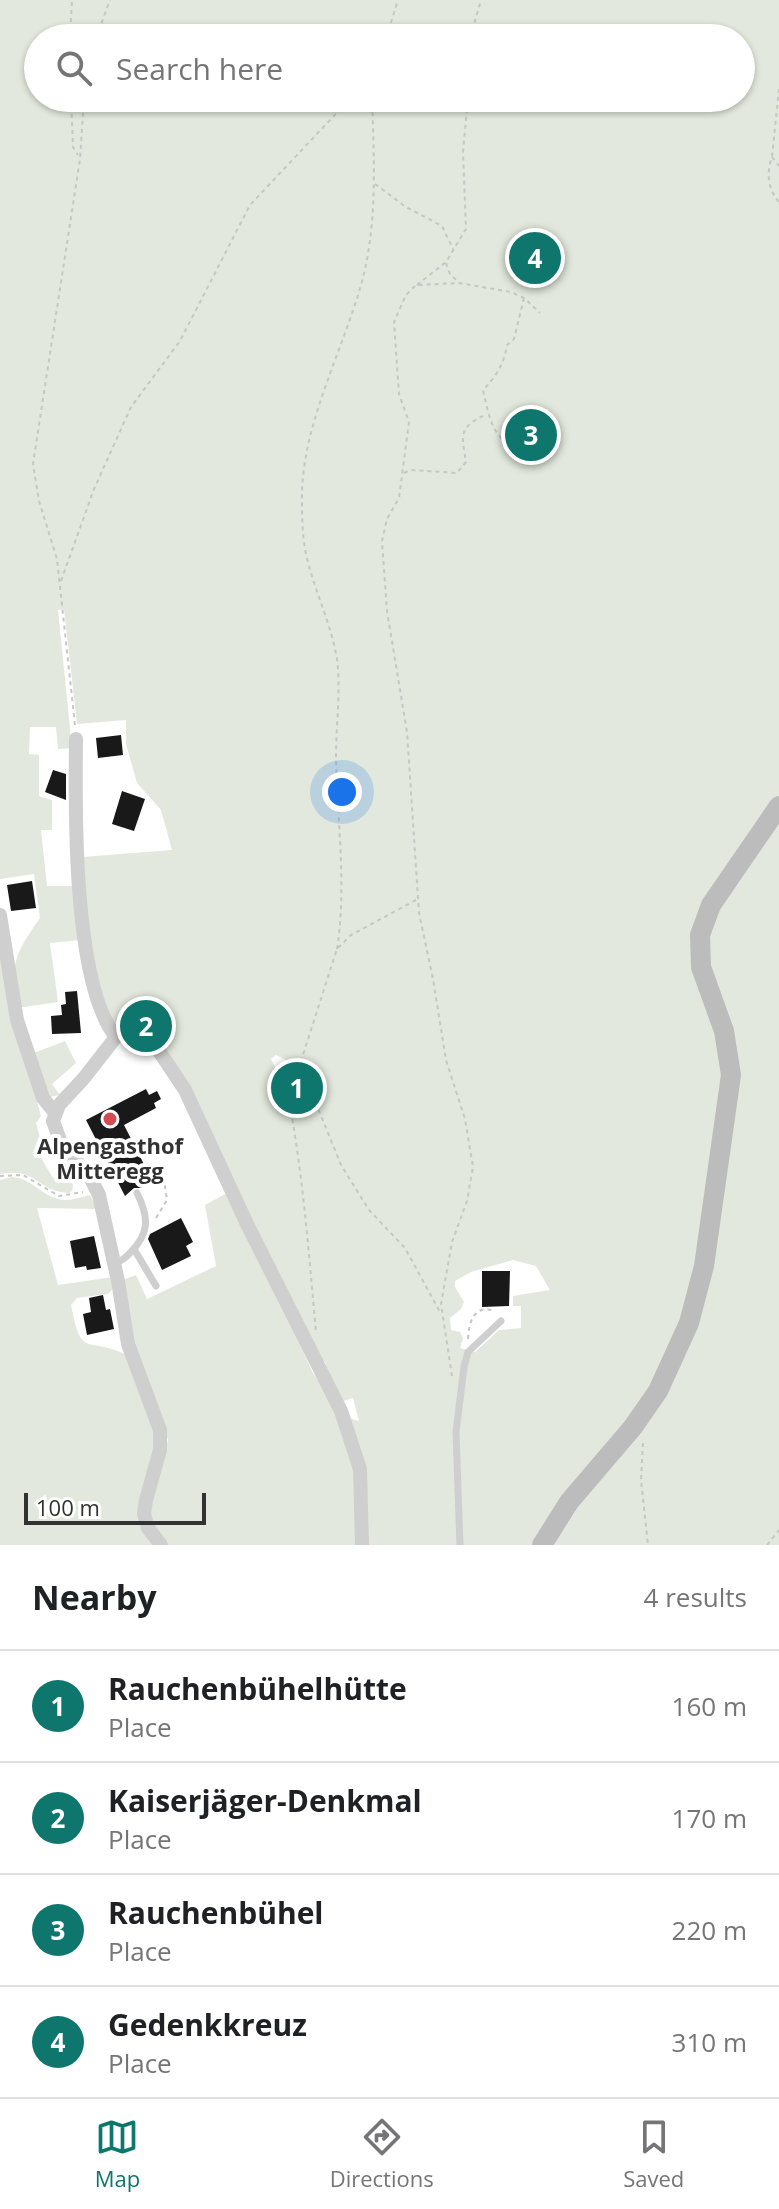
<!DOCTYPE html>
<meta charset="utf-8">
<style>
:root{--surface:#fff;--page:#f2f2f2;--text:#202124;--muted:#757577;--line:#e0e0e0;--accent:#0f766e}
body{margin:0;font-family:"Open Sans",sans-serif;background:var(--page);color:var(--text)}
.scale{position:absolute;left:24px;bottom:20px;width:182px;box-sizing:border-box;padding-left:8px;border:4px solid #323232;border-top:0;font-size:22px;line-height:28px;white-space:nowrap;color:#323232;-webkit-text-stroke:6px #fff;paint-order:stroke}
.you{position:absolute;left:342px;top:792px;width:28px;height:28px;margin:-20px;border:6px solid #fff;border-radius:50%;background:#1a73e8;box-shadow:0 0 0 12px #1a73e833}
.badge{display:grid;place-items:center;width:52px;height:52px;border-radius:50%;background:var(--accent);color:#fff;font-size:26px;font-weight:700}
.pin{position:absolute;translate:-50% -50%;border:4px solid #fff;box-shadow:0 2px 8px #0006}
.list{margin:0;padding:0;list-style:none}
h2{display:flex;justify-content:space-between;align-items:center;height:104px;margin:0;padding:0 32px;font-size:34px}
h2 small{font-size:26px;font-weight:400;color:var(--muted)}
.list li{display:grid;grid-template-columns:52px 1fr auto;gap:24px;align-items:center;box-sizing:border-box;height:112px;padding:0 32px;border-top:2px solid var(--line)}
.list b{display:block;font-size:30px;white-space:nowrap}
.list p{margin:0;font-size:26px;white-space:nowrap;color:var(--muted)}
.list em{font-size:26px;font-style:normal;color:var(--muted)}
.icon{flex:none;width:44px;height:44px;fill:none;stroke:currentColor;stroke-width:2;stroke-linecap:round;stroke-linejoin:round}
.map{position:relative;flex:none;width:779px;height:1545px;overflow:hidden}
.search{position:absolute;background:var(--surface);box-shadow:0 2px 6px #0004;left:24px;right:24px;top:24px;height:88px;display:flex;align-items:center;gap:20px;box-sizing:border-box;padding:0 28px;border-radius:44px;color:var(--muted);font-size:30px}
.sheet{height:552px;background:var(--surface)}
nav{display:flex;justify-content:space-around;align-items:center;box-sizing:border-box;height:112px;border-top:2px solid var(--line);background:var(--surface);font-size:22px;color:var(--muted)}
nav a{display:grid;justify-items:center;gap:4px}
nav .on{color:var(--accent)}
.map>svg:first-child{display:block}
.green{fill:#e2e8dd;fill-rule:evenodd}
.building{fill:#191919}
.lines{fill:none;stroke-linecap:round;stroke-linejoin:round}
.path{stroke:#c6c6c6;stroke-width:2;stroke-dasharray:4 4;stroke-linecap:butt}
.service{stroke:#cfcfcf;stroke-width:7}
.minor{stroke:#cfcfcf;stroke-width:14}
.secondary{stroke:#bcbcbc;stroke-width:20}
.poi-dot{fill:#d24c54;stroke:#fff;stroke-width:3}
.labels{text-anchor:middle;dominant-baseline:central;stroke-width:8;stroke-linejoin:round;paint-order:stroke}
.poi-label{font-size:22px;font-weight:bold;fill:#323232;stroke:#fff}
</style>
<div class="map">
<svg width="779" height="1545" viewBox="0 0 779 1545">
<rect width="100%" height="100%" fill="#fff"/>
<path class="green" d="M0,0H779V1545H362L364,1491L345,1417L359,1421L353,1398L340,1402L325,1362L316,1355L201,1112L131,1025L113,1023L91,961L82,857L172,850L161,810L137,783L126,744V720L77,724L64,609L58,610L72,748L58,749L56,727H30L29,754L39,755V796L52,800V830H41L47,886H77L81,940L50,943L58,1002L17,1008C10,963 15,954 40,918L34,874L0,879ZM38,38H741V98H38ZM276,1055L288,1061L297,1059L313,1105L296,1112L271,1059ZM513,1260L536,1266L550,1290L513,1296V1306H521V1328L499,1330L475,1352L460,1348L463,1338L460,1332L451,1330L450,1318L461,1309L464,1302L455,1287V1281L471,1272Z
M0,941L15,1019L41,1116L36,1123L41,1142L50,1150L41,1158L53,1178L67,1175L73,1185L72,1191L69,1193C38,1192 37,1167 0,1174Z
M65,1041L76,1063L52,1084L60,1095L50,1097L31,1054Z
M12,1177C33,1178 43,1199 65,1200C73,1200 82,1197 90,1195L97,1209L37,1208L58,1285L113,1277L115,1286L108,1294L77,1298L71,1305C82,1361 86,1335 127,1355L156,1436L150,1504L168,1440L138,1364L122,1280L136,1275L147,1299L216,1266L205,1205L229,1192L313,1373L327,1393L356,1470L357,1545H0V1180Z"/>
<path class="building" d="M121,735L123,755L98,758L96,738Z
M53,770L66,774V800L45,792Z
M122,791L145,799L134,831L112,824Z
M32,881L36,908L11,911L7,885Z
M77,991L81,1033L52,1034L51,1016L62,1015L61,1005L66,1004L65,992Z
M297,1073L307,1099L296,1104L286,1078Z
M146,1089L149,1095L157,1091L161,1099L154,1103L156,1108L124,1125L153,1182L141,1188H134L125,1196L86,1120Z
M181,1218L193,1242L186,1246L191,1256L162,1270L148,1239L150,1234Z
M94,1236L101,1268L87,1270L86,1266L75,1268L70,1241Z
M482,1271H510L509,1306L482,1307Z
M103,1295L106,1310L110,1309L114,1329L87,1335L83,1314L91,1312L89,1298Z"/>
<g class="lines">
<path class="path" d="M70,38L72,0
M96,38L110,0
M386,38L398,0
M470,38L481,0
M779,89L772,157C766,172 768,190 779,202
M71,98L73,147L78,155
M772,157L779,166
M375,184L406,207L442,226L453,249
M446,263L450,274L457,281
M417,285L446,262L466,229L463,152L468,98
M524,298L514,339L507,345C504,364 496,377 483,390C489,416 495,457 531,439V435
M404,473L411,470L457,473L466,462C461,433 459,427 487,414
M61,581L94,489L131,407L180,341L250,205L347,102
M75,725L57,559L39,501L33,464L80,159L84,98
M416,900L351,935L337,949L300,1064L341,1165L369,1210L405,1248L440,1312
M337,949C347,885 337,821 336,756C336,724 341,691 337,659C331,623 314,590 306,554C302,535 302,514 302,494C303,424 342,352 361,285C378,225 374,159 372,98
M299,1064L293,1066L284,1075C302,1160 308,1245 316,1332
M0,1176L23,1175L59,1196L83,1192
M156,1218L167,1200L164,1180
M468,1339C469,1321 474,1304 495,1311
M452,1376L441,1304L452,1242L467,1201L473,1167L465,1119L446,1060L433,979L419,913L407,732L387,611L382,541L387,519L399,498L409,422L399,394L394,322L406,295L416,285L459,283L511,292L524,298L540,313
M643,1443L641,1480L648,1545
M767,1545L779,1530"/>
<path class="service" d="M134,1249L156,1286
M114,1263C122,1261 125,1258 130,1253C150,1233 149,1217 137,1193
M460,1545L456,1432L464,1367L468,1352L501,1321"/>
<path class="minor" d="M76,739C75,810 73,984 116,1037
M0,915L17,1020L43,1098L55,1113
M161,1545L148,1528L144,1514L146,1500L160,1450V1430L128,1344L118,1281L99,1195L91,1179L61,1143L53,1121L59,1105L84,1078L116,1037L133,1031L143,1034L153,1042L185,1090L247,1224L341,1411L360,1469L362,1545"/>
<path class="secondary" d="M542,1545L569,1502L633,1427L658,1391L689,1323L704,1266L731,1075L724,1031L701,967L700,935L711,905L779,806"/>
</g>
<circle class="poi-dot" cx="110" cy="1119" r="8"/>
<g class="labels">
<g class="poi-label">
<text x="110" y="1145">Alpengasthof<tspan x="110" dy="25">Mitteregg</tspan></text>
</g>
</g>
</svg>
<div class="scale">100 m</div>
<div class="you"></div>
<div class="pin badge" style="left:297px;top:1088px">1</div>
<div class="pin badge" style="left:146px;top:1026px">2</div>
<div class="pin badge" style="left:531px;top:435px">3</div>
<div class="pin badge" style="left:535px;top:258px">4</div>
<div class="search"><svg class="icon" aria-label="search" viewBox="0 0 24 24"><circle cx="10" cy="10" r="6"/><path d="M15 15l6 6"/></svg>Search here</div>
</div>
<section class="sheet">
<h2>Nearby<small>4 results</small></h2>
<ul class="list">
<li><span class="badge">1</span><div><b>Rauchenbühelhütte</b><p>Place</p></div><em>160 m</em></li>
<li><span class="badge">2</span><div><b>Kaiserjäger-Denkmal</b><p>Place</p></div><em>170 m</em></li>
<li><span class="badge">3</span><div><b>Rauchenbühel</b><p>Place</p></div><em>220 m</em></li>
<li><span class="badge">4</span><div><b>Gedenkkreuz</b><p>Place</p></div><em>310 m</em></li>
</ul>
</section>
<nav>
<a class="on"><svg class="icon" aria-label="map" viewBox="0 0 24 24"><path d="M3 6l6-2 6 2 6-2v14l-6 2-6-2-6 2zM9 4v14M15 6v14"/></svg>Map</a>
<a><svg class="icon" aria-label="directions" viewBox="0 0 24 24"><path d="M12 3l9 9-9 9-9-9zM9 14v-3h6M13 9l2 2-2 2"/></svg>Directions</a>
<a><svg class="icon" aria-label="saved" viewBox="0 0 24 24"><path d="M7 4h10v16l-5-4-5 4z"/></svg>Saved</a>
</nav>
